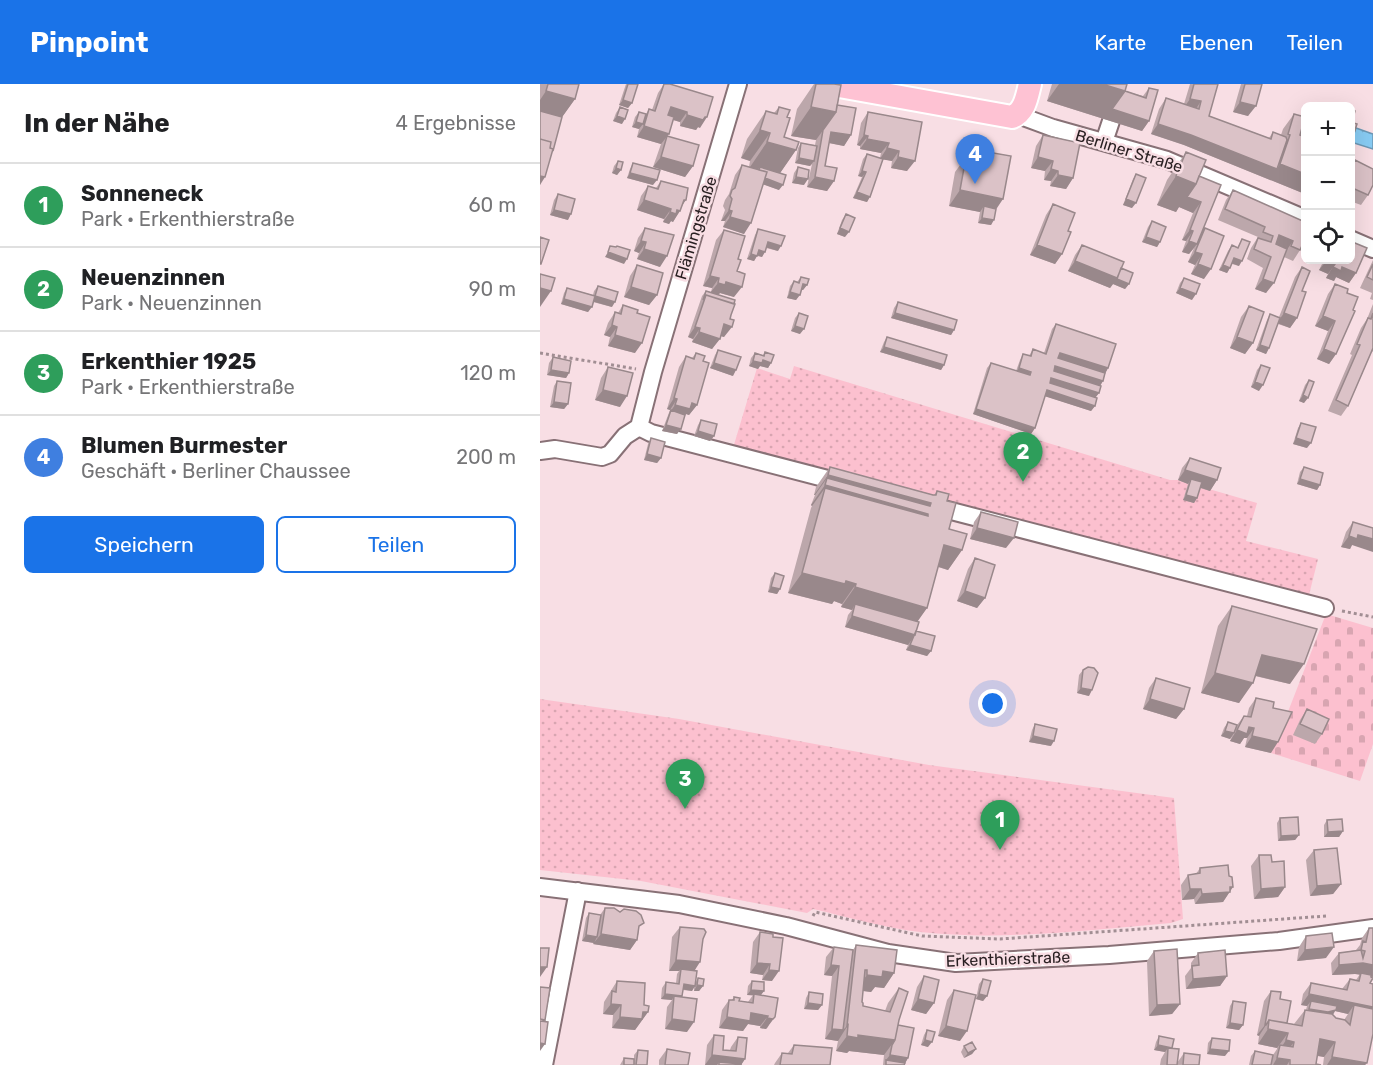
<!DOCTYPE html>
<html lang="de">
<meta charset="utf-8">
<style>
:root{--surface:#fff;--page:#f2f2f2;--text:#202124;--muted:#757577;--line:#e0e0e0;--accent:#1a73e8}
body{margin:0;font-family:Rubik,sans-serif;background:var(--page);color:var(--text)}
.controls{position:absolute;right:18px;top:18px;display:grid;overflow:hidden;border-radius:9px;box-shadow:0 6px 24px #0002}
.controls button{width:54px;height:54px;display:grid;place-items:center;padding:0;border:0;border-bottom:2px solid var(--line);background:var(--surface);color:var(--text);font:30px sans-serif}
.you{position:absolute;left:453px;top:620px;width:21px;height:21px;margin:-15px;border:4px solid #fff;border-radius:50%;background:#1a73e8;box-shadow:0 0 0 9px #1a73e833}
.badge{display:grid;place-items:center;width:39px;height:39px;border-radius:50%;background:var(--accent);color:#fff;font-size:20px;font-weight:700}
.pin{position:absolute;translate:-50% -50px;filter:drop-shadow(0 2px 3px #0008)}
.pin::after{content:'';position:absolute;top:32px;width:21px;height:18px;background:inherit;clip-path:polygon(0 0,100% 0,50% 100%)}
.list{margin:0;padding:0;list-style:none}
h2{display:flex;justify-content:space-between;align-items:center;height:78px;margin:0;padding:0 24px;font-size:26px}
h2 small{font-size:20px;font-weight:400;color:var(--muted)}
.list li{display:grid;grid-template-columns:39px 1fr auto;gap:18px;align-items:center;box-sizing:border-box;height:84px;padding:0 24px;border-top:2px solid var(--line)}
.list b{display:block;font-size:22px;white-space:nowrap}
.list p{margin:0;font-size:20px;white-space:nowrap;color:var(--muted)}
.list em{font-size:20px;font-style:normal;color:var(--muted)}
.actions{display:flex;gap:12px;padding:18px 24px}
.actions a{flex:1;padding:14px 0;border:2px solid var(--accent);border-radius:9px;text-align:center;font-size:21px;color:var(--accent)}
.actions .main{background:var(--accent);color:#fff}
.icon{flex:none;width:33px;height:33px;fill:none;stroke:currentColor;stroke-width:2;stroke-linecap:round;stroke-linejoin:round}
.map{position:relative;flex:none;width:833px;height:981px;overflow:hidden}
header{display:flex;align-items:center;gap:36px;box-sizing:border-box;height:84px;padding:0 30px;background:var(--accent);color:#fff}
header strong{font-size:28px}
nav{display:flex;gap:33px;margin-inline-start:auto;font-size:21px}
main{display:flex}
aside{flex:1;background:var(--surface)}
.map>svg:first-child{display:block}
.cemetery{fill:url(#cemetery-stones)}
.garden{fill:url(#garden-dots)}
.water{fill:url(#water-ripples);stroke:#6c98b5;stroke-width:1.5}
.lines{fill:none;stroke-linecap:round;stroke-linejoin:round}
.minor-casing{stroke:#887176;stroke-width:20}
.major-casing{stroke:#fff;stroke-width:26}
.path{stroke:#a18e93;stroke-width:3;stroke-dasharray:3 3;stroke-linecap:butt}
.minor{stroke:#fff;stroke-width:16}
.major{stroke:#fec2d3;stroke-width:22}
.wall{fill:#bca7ab;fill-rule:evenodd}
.shaded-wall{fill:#99888b}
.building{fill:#dbc2c7;stroke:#99888b;stroke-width:1.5}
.labels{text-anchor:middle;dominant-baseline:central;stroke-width:5;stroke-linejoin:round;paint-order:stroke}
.street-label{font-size:16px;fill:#292022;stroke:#f8dee4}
</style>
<header>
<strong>Pinpoint</strong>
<nav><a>Karte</a><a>Ebenen</a><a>Teilen</a></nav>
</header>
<main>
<aside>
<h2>In der Nähe<small>4 Ergebnisse</small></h2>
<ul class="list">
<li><span class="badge" style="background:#2e9e5b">1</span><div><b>Sonneneck</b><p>Park · Erkenthierstraße</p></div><em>60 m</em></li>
<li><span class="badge" style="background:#2e9e5b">2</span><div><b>Neuenzinnen</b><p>Park · Neuenzinnen</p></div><em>90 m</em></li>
<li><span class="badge" style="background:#2e9e5b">3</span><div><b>Erkenthier 1925</b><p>Park · Erkenthierstraße</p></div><em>120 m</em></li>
<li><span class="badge" style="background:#3f7fe0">4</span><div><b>Blumen Burmester</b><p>Geschäft · Berliner Chaussee</p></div><em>200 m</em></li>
</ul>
<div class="actions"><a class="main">Speichern</a><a>Teilen</a></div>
</aside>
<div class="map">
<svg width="833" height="981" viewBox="0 0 833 981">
<defs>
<pattern id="cemetery-stones" width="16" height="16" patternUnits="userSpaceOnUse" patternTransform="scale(1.5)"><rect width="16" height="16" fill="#fcc0cf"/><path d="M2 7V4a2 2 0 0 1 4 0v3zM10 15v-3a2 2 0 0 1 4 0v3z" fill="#d8a5b1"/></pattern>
<pattern id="garden-dots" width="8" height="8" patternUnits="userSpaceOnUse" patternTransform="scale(1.5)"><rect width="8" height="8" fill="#fcc0cf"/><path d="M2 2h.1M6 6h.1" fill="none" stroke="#d8a5b1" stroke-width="1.8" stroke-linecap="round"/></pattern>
<pattern id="water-ripples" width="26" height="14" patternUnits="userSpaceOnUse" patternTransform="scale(1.5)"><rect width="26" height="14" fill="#88ccf4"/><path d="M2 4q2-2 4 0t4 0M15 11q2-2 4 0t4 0" fill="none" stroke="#75afd1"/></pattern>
</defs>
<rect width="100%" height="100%" fill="#f8dee4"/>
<path class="cemetery" d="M786,530L833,544V660L820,697L731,669L744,638Z"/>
<path class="garden" d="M254,282L630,396H638L717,419L706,457L778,475L768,515L193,364L217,284L250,295Z
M0,615L139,635L389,681L634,714L643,835L631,839C548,846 463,857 380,848C344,844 308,833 273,825L267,829L101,797L0,786Z"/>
<path class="water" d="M816,44L833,50V65L811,58Z"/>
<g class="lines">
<defs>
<path id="minor" d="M198,0L113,288L99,343L111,349L303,399
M478,31L513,44L627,76L766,135
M564,58L571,37
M810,155L833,165
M0,367L15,365L62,373L70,370L85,352L99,343
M392,422L785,524
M0,803L139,820L246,842L348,869L416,879L569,871L739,857L833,844
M4,981L38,807"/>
<path id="major" d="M288,0L472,33C485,28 487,12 490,0"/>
</defs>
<use href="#minor" class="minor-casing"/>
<use href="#major" class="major-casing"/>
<path class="path" d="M0,269L96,285
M802,527L833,533
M273,832L275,828L382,852L460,855L786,832"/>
<use href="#minor" class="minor"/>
<use href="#major" class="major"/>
</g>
<path class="wall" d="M0,0H39L35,15L22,33L0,101Z
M86,0H98L92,19L88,24L79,21Z
M124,0H130L160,44L158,43L156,46L140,42V38L133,36L127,52L153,82L145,93L113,83L121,60L97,53L99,45L92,43L95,33L99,28L106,30L109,25L112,26L118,9Z
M274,0H294L297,21L311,51L304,62L289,59L285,82L294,97L287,107L267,103L272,80L270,82L255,79L258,64L261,59L275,61L276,56L251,52L257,25Z
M512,0H587L585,7L603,12L609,4V37L602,47L507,17Z
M650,0H678L669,32L729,54L733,48L741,51L743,45L754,30L760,51L765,53V110L644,61L611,50L619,25L626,14L644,20Z
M701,0H722L708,32L693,28Z
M80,23L82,40L73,37L76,29Z
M239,23L247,33L244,53L256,66L240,89L239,106L223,100L204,150L183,143L185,137H181L185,126L183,122L185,116L189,110L195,91L202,81L209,83L210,77L201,74L207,55L226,27L234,29Z
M328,28L382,38L367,87L351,84L352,77L343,75L327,118L313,114L322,93L318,92L323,75L327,70L340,74L341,69L320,65V62L317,61L321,39Z
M503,51L533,94L526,105L510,102L511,97L504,96L505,87L491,84L496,62Z
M436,66L456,125L451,141L438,139L440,128L409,122L415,88L426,73L431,74Z
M646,68L659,92L661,150L665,144L664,195L651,190L655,181L648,178L654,164L649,170L642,168L646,157L642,156L653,129L639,123L636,128L617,121L627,96Z
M815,76L828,111L821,121L810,117V83Z
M78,77L81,86L77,91L72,89L74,82Z
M93,79L113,101L87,94L90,85Z
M258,83L264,101L252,99L254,89Z
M596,90L592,124L583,121L593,95Z
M121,97L142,121L133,138L131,137L129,140L123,138L124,135L97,126L101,112L108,102L116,104Z
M693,106L765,138L760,166L753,177L744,173L726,209L715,205L723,184L707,175L711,164L718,153L678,136L686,116Z
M18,110L28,136L10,131L14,116Z
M513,120L528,147L522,170L515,180L490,171L506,131Z
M306,130L305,153L297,150L302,136Z
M612,137L620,158L617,163L602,158L608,143Z
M105,144L120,183L97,175L99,169L94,167L98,154Z
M218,145L238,167L226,164L222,173L217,172L214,177L207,175L215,151Z
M184,146L198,175L197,187L194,213L180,209L178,211L191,231L184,253L181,252L172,265L152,258L153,255L148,253L162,212L166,207L171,208L172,204L163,202L176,156Z
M702,155L699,182L692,180L687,189L679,186L688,167L692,161L697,164Z
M542,161L581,184L589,200L585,205L573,200L570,204L528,187L535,171Z
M784,176H810L816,189L809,199L796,193L794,197L786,194L788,190L779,186Z
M833,176V216L830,215L832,209L820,204Z
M97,181L117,211L109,221L84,213L90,192Z
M762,183V207L757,234L750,244L738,240L729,264L726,270L716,266L727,236L730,230L739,233L755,193Z
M261,193L267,201L263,206H261L256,216L247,214L250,202L254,197L257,198Z
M644,194L652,216L636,209L640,199Z
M795,200L807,209L796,270L789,280L777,275L788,247L775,242L788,210Z
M58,202L72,223L53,218L48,228L21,220L24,209L27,204L53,211L54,207Z
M358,218L414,246L411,251L351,234L354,224Z
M833,220V268L832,267L808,322L801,332L788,327L812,271L810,270L821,244L827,235Z
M83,221L97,229L95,269L68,262L70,253L64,251L68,239L75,228L78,229Z
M709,222L713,259L705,270L690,264L701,233Z
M259,229L260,250L251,247L255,234Z
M516,240L568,284L565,289L563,297L560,301L559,309L555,314V322L551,327L505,312L495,344L491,350L433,330L447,284L451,279L476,287L480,276L483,270L489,272L493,265L504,269L512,245Z
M347,253L404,281L401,286L340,268L344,258Z
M178,266L193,292L170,284L175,271Z
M225,268L231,279L228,284L220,282L218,285L209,282L211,274L215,269L223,271Z
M156,269L163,277L157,321L149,331L146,330L145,331L137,350L122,347L130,326L127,325L139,283L146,272L152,274Z
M13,273L29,289L26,294L7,291L9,279Z
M721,281L719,307L711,303L717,286Z
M68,283L80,323L55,316L61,294Z
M769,296L764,319L759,317L765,301Z
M17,297L28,320L24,325L10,323L14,302Z
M161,336L174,352L170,357L154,352L158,341Z
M761,339L767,364L753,360L758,344Z
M111,354L121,374L117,379L104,376L108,360Z
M650,374L677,396L670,407L660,404L657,414L654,419L643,416L648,400L638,396L642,384Z
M290,383L394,411L397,407L407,417L409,445L422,466L408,486L398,483L387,524L377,537L376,547L391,567L387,572L366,566L368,561L305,543L308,531L312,526L301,523L302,520L294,517L292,520L248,509L271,424L272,422L271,421L275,411H274L276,403Z
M764,383L780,401L777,406L757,400L760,388Z
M441,428L466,464L430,455L434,438Z
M813,438L812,461L810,465L801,463L806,448Z
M435,474L445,514L437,524L417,517L428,485Z
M235,489L240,505L237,510L228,508L231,494Z
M692,522L750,600L715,592L699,619L661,609L678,542Z
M543,586L549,612L537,609L539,591Z
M616,594L644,625L636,635L603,625L609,604Z
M716,614L733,624L731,669L705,663L707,654H704L700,660L690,657L692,653L690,655L681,652L684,644L688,638L697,641L704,632H707L709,624Z
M767,625L782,650L775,660L753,651L760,636Z
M495,640L511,662L489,658L492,646Z
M740,734L759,751L755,756L738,757L737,739Z
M787,736L803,747L799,753H784V741Z
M774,766L801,800L793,810L770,812L766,776Z
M719,771L732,778L745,803L738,813L714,815L711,782Z
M660,784L690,807L683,818L655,820L654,815L642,816L641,801L648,791L656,790Z
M65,824L99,847L97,856L90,866L53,860L54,859L42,857L46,834L49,829L60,831Z
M140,843L163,855L155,886L156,898L158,894L163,902L159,907H154V903L152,907L143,906L142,913L147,948L125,945L127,923L132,916L121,915L122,904L126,898L136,899L137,890L139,887H129L132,853Z
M829,844H833V893L831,892L830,899L827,979L825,981H783L784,973L777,972L776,980L781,981H709L711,972L715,967L733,971L737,965V964L718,960L719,952L717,951L724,917L731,907L740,915L747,939L754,940L765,926H766L767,922L761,921L763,910L771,899L802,905L810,895L816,896L820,890H815L792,891L791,879L799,869L816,866L820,861L822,854ZM795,927L808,930L804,936L796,934L793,931Z
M220,848L233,850L232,897L222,896L223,891L210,889L213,858Z
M766,852L786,874L757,877L759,863Z
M316,861L354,889L344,904L335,903L331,908L323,907L322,918L323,922L345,927L348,919L359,904V936L358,941L368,974L364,981H343L344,971L309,967L307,969L296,967L298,957L285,955L292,892L284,891L286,873L294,863L313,866Z
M614,867L640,920L632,930L609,932L607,877Z
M658,869L687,892L680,902L646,905L645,892L651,884V879Z
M384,892L394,919L386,930L371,926L377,903Z
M443,895L447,912L443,917L436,915L439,900Z
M77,897L104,921L108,928L95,946L72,944L73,931L63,930L64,918Z
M212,897L224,907L221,911L238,914L228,943L226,945L220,944V942L208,940L203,947L179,944L182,926L189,916H192L194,913L199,917L208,918L213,911H207L208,902Z
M414,906L420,957L398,952L407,916Z
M269,908L282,921L278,926L264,925L266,914Z
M693,917L703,941L699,946L686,944L690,922Z
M387,946L388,963L381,961L384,951Z
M174,951L183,966H190L191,963L198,953L205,975L201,981H165L167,961Z
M619,952L632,964V965L637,979L644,969L659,981H620L621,975L625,968L614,966L616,958Z
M672,954L685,972L667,970L668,959Z
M254,961L290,981H234L235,979L242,969H248Z
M424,962L436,965L432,970L424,974L421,968Z
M127,965L148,981H119V976Z
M98,966L107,981H80L84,974L94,975V971Z"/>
<path class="shaded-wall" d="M519,0H562L585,7L609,37L602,47L507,17Z
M6,7L35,15L15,43L0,39V16Z
M650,15L661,17L654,28L643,25Z
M83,16L92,19L88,24L79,21Z
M700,18L716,22L708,32L693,28Z
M131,23L147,28L140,38L124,33Z
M271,23L296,28L276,56L251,52Z
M147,31L165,33H167L160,44L158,43L156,46L140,42Z
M77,32L85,35L82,40L73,37Z
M96,38L103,40L99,45L92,43Z
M618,40L651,51L737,85L740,80L765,90V110L644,61L611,50Z
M104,42L129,50L121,60L97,53Z
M220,46L230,49L210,77L201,74Z
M291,48L311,51L304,62L284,58Z
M324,51L328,52L320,62L317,61Z
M327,55L349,59L341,69L320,65Z
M227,58L256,66L236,95L220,83L216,88L208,86Z
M347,64L359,67L352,77L340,75Z
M121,73L153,82L145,93L113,83Z
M358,73L375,77L367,87L351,84Z
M498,73L513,77L505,87L491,84Z
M259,74L274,77L270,82L255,79Z
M76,84L81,86L77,91L72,89Z
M511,85L518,87L511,97L504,96Z
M322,87L326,88L322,93L318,92Z
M90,89L117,96L113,101L87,94Z
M518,91L533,94L526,105L510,102Z
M0,92L5,93L0,101Z
M218,92L243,101L239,106L214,97Z
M636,92L656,100L661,118L653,129L639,123L636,128L617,121Z
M256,93L268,95L264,101L252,99Z
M275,93L294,97L287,107L267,103Z
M420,106L463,115L453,130L444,122L440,128L409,122Z
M317,108L330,113L327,118L313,114Z
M586,115L596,119L592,124L583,121Z
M104,116L131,125L124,135L97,126Z
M144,116H146L139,126L140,127L133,138L131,137L129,140L123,138L130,128Z
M14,126L31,130L28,136L10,131Z
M189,126L192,127L185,137H181Z
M190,133L211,139L204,150L183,143Z
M442,134L454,136L451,141L438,139Z
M300,144L309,148L305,153L297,150Z
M650,146L653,147L646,157L642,156Z
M739,151L753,157L746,167L732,161Z
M606,153L620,158L617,163L602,158Z
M101,157L106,158L99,169L94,167Z
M649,157L657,160L649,170L642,168Z
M228,158L241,162L238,167L225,163Z
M497,161L522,170L515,180L490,171Z
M104,165L127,172L120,183L97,175Z
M219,166L225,168L222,173L216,171Z
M68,168L87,175L84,180L65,173Z
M655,168L662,170L655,181L648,178Z
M211,170L217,172L214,177L207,175Z
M694,174L702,177L699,182L691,179Z
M787,176L795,180L788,190L779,186Z
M535,177L577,194L589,200L585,205L573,200L570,204L528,187Z
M658,180L671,185L664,195L651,190Z
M683,181L690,184L687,189L679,186Z
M793,183H802L816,189L809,199L796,193L794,197L786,194Z
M170,192L179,194L172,204L163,202Z
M723,195L734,199L726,209L715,205Z
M186,198L202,203L194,213L180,209L178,211L170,209L178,199Z
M263,200L267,201L263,206L259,205Z
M91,203L117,211L109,221L84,213Z
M0,204L11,207L0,223Z
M640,204L656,210L652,216L636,209Z
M250,208L260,211L256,216L247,214Z
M55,212L75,218L72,223L51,217Z
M24,215L52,223L48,228L21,220Z
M355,229L414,246L411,251L351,234Z
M744,229L757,234L750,244L737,239Z
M783,232L795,237L788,247L775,242Z
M184,240L192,243L184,253L177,251Z
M72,241L77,243L70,253L64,251Z
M255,242L264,245L260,250L251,247Z
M155,243L160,244L153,255L148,253Z
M159,248L180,255L172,265L152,258Z
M75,251L102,259L95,269L68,262Z
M697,253L713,259L705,270L690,264Z
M720,261L729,264L726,270L716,266Z
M344,263L404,281L401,286L340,268Z
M784,265L796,270L789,280L777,275Z
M520,269L568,284L565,290L516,274Z
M223,276L231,279L228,284L220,282L218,285L209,282L213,277Z
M174,279L196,286L193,292L170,284Z
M515,282L563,297L560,302L512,287Z
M479,284L491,288L487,293L475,289Z
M11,286L29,289L26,294L7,291Z
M511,294L559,309L555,314L508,299Z
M715,298L723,301L719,307L711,303Z
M63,306L87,312L80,323L55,316Z
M507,306L555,322L551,327L504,312Z
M763,311L768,314L764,319L759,317Z
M134,314L137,315L130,326L127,325Z
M14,318L28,320L24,325L10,323Z
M152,319L157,321L149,331L146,330L143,335L130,328L135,321Z
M436,325L495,344L491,350L433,330Z
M126,341L141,345L137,350L122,347Z
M158,347L174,352L170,357L154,352Z
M756,354L771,359L767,364L753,360Z
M107,370L121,374L117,379L104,376Z
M645,386L677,396L670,407L650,400L651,395L648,400L638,396Z
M288,391L391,419L384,429L388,430L374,450L285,404L272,422L271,421L285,401L287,394L275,411H274Z
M760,395L780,401L777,406L757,400Z
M646,411L657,414L654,419L643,416Z
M437,444L474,454L466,464L430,455Z
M818,451L833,455V468L812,461L810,465L801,463L809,452Z
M404,461L422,466L408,486L390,480Z
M262,489L306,497L316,500L302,520L294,517L292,520L248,509Z
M231,503L240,505L237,510L228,508Z
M315,503L387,524L373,544L315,520L312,526L301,523Z
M425,507L445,514L437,524L417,517Z
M312,532L375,551L368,561L305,543Z
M370,561L391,567L387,572L366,566Z
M722,571L764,580L750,600L708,590Z
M675,589L713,599L699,619L661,609Z
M541,604L552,606L549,612L537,609Z
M610,615L644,625L636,635L603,625Z
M709,643L714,644L707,654H704L700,660L690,657L697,646Z
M685,647L694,649L690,655L681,652Z
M493,652L514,657L511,662L489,658Z
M712,652L738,658L731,669L705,663Z
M803,747L799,753H784L788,748Z
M759,751L755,756L738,757L741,752Z
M801,800L793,810L770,812L777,802Z
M690,803H693L683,818L655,820L662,810Z
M745,803L738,813L714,815L721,805Z
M650,805H661L654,815L642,816Z
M61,850L97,856L90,866L53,860Z
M46,851L57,853L54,859L42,857Z
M794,863L786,874L757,877L765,866Z
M136,876L160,878L153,889L141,885L139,887H129Z
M217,879L230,880L223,891L210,889Z
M823,879L833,881V893L815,890L792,891L799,881Z
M291,881L299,882L292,892L284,891Z
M0,883H7L0,893Z
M229,886L239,887L232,897L222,896Z
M343,887L354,889L344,904L335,903L331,908L316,906L327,891Z
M687,892L680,902L646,905L653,895Z
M144,900L155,902L152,907L140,905Z
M157,901L163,902L159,907H154Z
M211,906L224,907L220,912L207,911Z
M125,910L142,912L139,917L134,912L132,916L121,915Z
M439,910L447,912L443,917L436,915Z
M769,910L833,923V929L814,921L808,930L795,927L792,932L766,930L769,925L771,917L767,922L761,921Z
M378,915L394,919L386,930L371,926Z
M268,919L282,921L278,926L264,925Z
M71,920L81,921L73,931L63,930Z
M640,920L632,930L609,932L617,921Z
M103,928H108L95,946L72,944L80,933Z
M211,929L228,932L220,942L208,940L203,947L179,944L187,933Z
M235,933L226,945L220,944L227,934Z
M132,935L154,938L147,948L125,945Z
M690,939L703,941L699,946L686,944Z
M308,941L298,957L285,955L292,945L303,946Z
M725,941H726L719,952L717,951Z
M406,942L427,947L420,957L398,952Z
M728,945L748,949L737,964L718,960Z
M318,951L355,956L344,971L309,967L307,969L296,967L307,952Z
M780,955L795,958L784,973L769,970Z
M385,956L392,958L388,963L381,961Z
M746,956L754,958L743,973L739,967Z
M0,959L5,960L0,967Z
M618,961L632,964L629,969L628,964L625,968L614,966Z
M436,965L432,970L424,974L428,969Z
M670,965L689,967L685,972L667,970Z
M172,971L205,975L201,981L179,978L177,981H165Z
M350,971L368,974L364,981L346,976Z
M792,973L827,979L825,981H787Z
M737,974L750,976L747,981H733Z"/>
<path class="building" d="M8,0H39L35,15L6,7Z
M88,0H98L92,19L83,16Z
M124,0H130L173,13L167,33H165L163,36L147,31V28L131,23L128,31L134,33L129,50L104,42L109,25L115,27Z
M276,0H294L301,1L296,28L271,23Z
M562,0H587L585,7Z
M654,0H678L669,32L731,55L733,48L746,53L747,56L737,85L651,51L618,40L626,14L659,25L661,17L650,15Z
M705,0H722L716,22L700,18Z
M609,4L618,6L609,37L572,25L585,7L606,14Z
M297,21L316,24L311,51L291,48L285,82L297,84L294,97L275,93L283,46L296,28Z
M80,23L88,26L85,35L77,32Z
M239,23L250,26L247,33L250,34L244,53L259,58L256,66L227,58L230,49L220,46L226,27L237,30Z
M810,25L815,27L812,38H810Z
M0,27L22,33L13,67V65L10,64L11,58L0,55Z
M99,28L106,30L103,40L96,38Z
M328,28L382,38L375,77L358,73L359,67L347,64L349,59L327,55L328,52L324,51Z
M754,30L765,33L760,51L765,53V90L740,80L750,51L748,50Z
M810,38L817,40L810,61Z
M503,51L540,59L533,94L518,91V87L511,85L513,77L498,73Z
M127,52L159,61L153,82L121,73Z
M0,55L11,58L10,64L13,65L5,93L0,92Z
M261,59L277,62L274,77L259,74Z
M436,66L471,72L463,115L420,106L426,73L435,75Z
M646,68L666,76L656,100L636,92Z
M327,70L343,75L330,113L317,108L326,88L322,87Z
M815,76L833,85V101L828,111L810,103V86Z
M78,77L83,78L81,86L76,84Z
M93,79L120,86L117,96L90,89Z
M202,81L227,88L211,139L190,133L192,127L189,126L192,115L190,112L192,106L195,104Z
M220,83L246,91L243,101L225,94L227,88L219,86Z
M258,83L269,86L268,95L256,93Z
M596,90L606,94L596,119L586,115Z
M659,92L681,101L657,160L649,157L653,147L650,146L661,118L647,113L656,100Z
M121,97L148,104L146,116H144L140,127L137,126L136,130L130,128L131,125L104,116L108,102L118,105Z
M693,106L765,138V155L760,166L751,162L753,157L739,151L736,160L747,165L734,199L723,195L731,173L714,165L718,154L731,158L733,152L723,148L725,143L685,125Z
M18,110L35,115L31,130L14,126Z
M513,120L535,129L528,147L531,148L522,170L497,161Z
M444,122L456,125L454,136L442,134Z
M306,130L315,134L309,148L300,144Z
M612,137L626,143L620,158L606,153Z
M105,144L134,151L127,172L104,165L106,158L101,157Z
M665,144L684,152L671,185L658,180L662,170L655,168Z
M218,145L245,152L241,162L228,158L225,168L219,166L217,172L211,170Z
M184,146L205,152L198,175L201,176L197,187L205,190L202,203L186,198L185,201L178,199L179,194L170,192Z
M0,153L9,156L1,180H0Z
M702,155L710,158L702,177L694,174L690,184L683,181L692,161L698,164Z
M810,157L827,164L816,189L802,183L801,187L793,183L795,180L787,176H810Z
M542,161L584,178L577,194L535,177Z
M70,162L76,163L77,162L90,166L87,175L68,168Z
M833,180V196L827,193Z
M97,181L123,189L117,211L91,203Z
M762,183L770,187L762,207L766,208L757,234L744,229Z
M581,184L593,189L589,200L577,195Z
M0,190L15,194L11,207L0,204Z
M261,193L269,195L267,201L263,200L260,211L250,208L254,197L259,199Z
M644,194L660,200L656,210L640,204Z
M795,200L808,205L807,209L818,213L813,226L815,227L796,270L784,265L795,237L783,232Z
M58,202L78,208L75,218L55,212Z
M27,204L55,212L52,223L24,215Z
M166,207L195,216L194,220L166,211L163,216Z
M166,211L195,220L191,231L190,235L194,236L192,243L184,240L180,255L159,248L160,244L155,243Z
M358,218L417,236L414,246L355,229Z
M83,221L98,226L97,229L110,233L102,259L75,251L77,243L72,241L75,228L81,230Z
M709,222L724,228L713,259L697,253Z
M259,229L268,232L264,245L255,242Z
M833,229V264L808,322L796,316L820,261L817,260L828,234L831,235Z
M730,230L740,234L729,264L720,261Z
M516,240L576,260L568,284L520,269L518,274L565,289L563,297L515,282L514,287L561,302L559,309L511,294L510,299L557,314L555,322L507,306L495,344L436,325L451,279L490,291L491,288L479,284L483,270L491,272L493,265L506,270Z
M347,253L407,271L404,281L344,263Z
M178,266L201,273L196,286L174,279Z
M225,268L234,271L231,279L223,276L222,279L213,277L215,269L224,272Z
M156,269L165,272L163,277L169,279L157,321L152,319L150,325L135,321L137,315L134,314L146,272L154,275Z
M13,273L31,277L29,289L11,286Z
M721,281L730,284L723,301L715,298Z
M68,283L93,289L87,312L63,306Z
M769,296L774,298L768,314L763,311Z
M17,297L31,299L28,320L14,318Z
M131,326L145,331L141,345L126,341Z
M161,336L177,340L174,352L158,347Z
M761,339L776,343L771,359L756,354Z
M111,354L125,358L121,374L107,370Z
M650,374L681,384L677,396L645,386Z
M290,383L393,411H396L397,407L409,410L407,417L416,419L409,445L427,450L422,466L404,461L387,524L315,503L316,500L306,497L305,500L262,489L285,404L388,432V430L285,401L287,394L390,422L391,419L288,391Z
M764,383L783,389L780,401L760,395Z
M651,395L662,398L657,414L646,411Z
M441,428L478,438L474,454L437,444Z
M813,438L833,444V455L818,451L817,455L809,452Z
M435,474L455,481L445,514L425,507Z
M235,489L244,492L240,505L231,503Z
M315,520L379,538L375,551L312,532Z
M692,522L777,545L764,580L722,571L713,599L675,589Z
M376,547L395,552L391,567L370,561Z
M548,583L554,584L558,589L552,606L541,604L543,586Z
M616,594L650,604L644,625L610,615Z
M716,614L734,618L733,624L752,628L738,658L712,652L714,644L709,643L707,650L697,646L704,632L711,633Z
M767,625L789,635L782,650L760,640Z
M688,638L697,641L694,649L685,647Z
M495,640L517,645L514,657L493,652Z
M758,733L759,751L741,752L740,734Z
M802,735L803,747L788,748L787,736Z
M797,764L801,800L777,802L774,766Z
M719,771H731L732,778L744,777L745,803L721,805Z
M688,781L689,792L692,793L693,803H690V808L662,810L661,805H650L648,791L660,789V784Z
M65,824H74L80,828L84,825L96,827L101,831L104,839L99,842L97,856L61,850Z
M49,829L61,831L57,853L46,851Z
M140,843L164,845L166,848L163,855L160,878L136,876Z
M829,844H833V881L823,879L799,881V869L821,866L823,874L825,867L821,866L823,857L826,858Z
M220,848L233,850V853L243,854L239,887L229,886L230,880L217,879Z
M792,849L794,863L765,866L766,852Z
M316,861L357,866L354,889L343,887L342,893L327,891V886H325L322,918L323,919V922L350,928L359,904L368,908L359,936L355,956L318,951V954L307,952L308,941L307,942Z
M294,863L313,866L303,946L292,945L299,882L291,881Z
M0,864H9L7,883H0Z
M637,865L640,920L617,921L614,867Z
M685,866L687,892L653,895L652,882L659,881L658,869Z
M141,885L157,887L155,902L144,900L142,912L125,910L126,898L139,900Z
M821,889L831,891V893L833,894L830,899L833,900V923L769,910L771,899L807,906L810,895L819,897Z
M384,892L399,896L394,919L378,915Z
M158,894L164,895L163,902L157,901Z
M443,895L451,897L447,912L439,910Z
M77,897L105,899L104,921L109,922L108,928H103L102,935L80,933L81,921L71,920L72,907L76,908Z
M212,897L224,898V907L211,906Z
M0,903L10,904L5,936L0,935Z
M414,906L436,911L427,947L406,942Z
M731,907L741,908L740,915L751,917L747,939L729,936L726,941H725Z
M269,908L283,910L282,921L268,919Z
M214,910L238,914L235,933L233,935L227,934L228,932L211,929L210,937L187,933L189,916H194V913L200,914L199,917L213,919Z
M134,912L157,915L154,938L132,935Z
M693,917L706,919L703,941L690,939Z
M771,917L797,922L796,926L788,928L769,925Z
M814,921L833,925V950L827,979L792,973L795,958L780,955L776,980L781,981H750V976L737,974L740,961L753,963L754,958L746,956L748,949L728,945L729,936L762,942L765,926L792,930L796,934L805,936L810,941Z
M0,937L8,938L5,960L0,959Z
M358,941L374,944L368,974L350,971L352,961L355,956Z
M387,946L395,948L392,958L385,956Z
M174,951L184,952L183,966L196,967L198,953L207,954L205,975L172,971Z
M619,952L634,955L632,964L618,961Z
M672,954L690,956L689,967L670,965Z
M432,958L436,965L428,969L424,962Z
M254,961L292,964L290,981H240L242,969L252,970Z
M628,964L639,965L637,981H627Z
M127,965L150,969L148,981H125Z
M98,966L108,967L107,981H96Z
M715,967L733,971L731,981H712Z
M644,969L660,971L659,981H643Z
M84,974L94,975V981H84Z
M346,976L365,979L364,981H346Z
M179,978L201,980V981H179Z"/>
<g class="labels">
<g class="street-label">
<text transform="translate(589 67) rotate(17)">Berliner Straße</text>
<text transform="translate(156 144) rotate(-73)">Flämingstraße</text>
<text transform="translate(468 875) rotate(-2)">Erkenthierstraße</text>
</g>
</g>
</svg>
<div class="controls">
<button>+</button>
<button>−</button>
<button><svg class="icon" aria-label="locate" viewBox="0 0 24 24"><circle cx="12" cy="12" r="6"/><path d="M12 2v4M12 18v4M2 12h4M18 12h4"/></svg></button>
</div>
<div class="you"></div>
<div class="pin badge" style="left:460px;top:766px;background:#2e9e5b">1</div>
<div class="pin badge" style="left:483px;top:398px;background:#2e9e5b">2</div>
<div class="pin badge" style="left:145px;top:725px;background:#2e9e5b">3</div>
<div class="pin badge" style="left:435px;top:100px;background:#3f7fe0">4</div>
</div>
</main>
